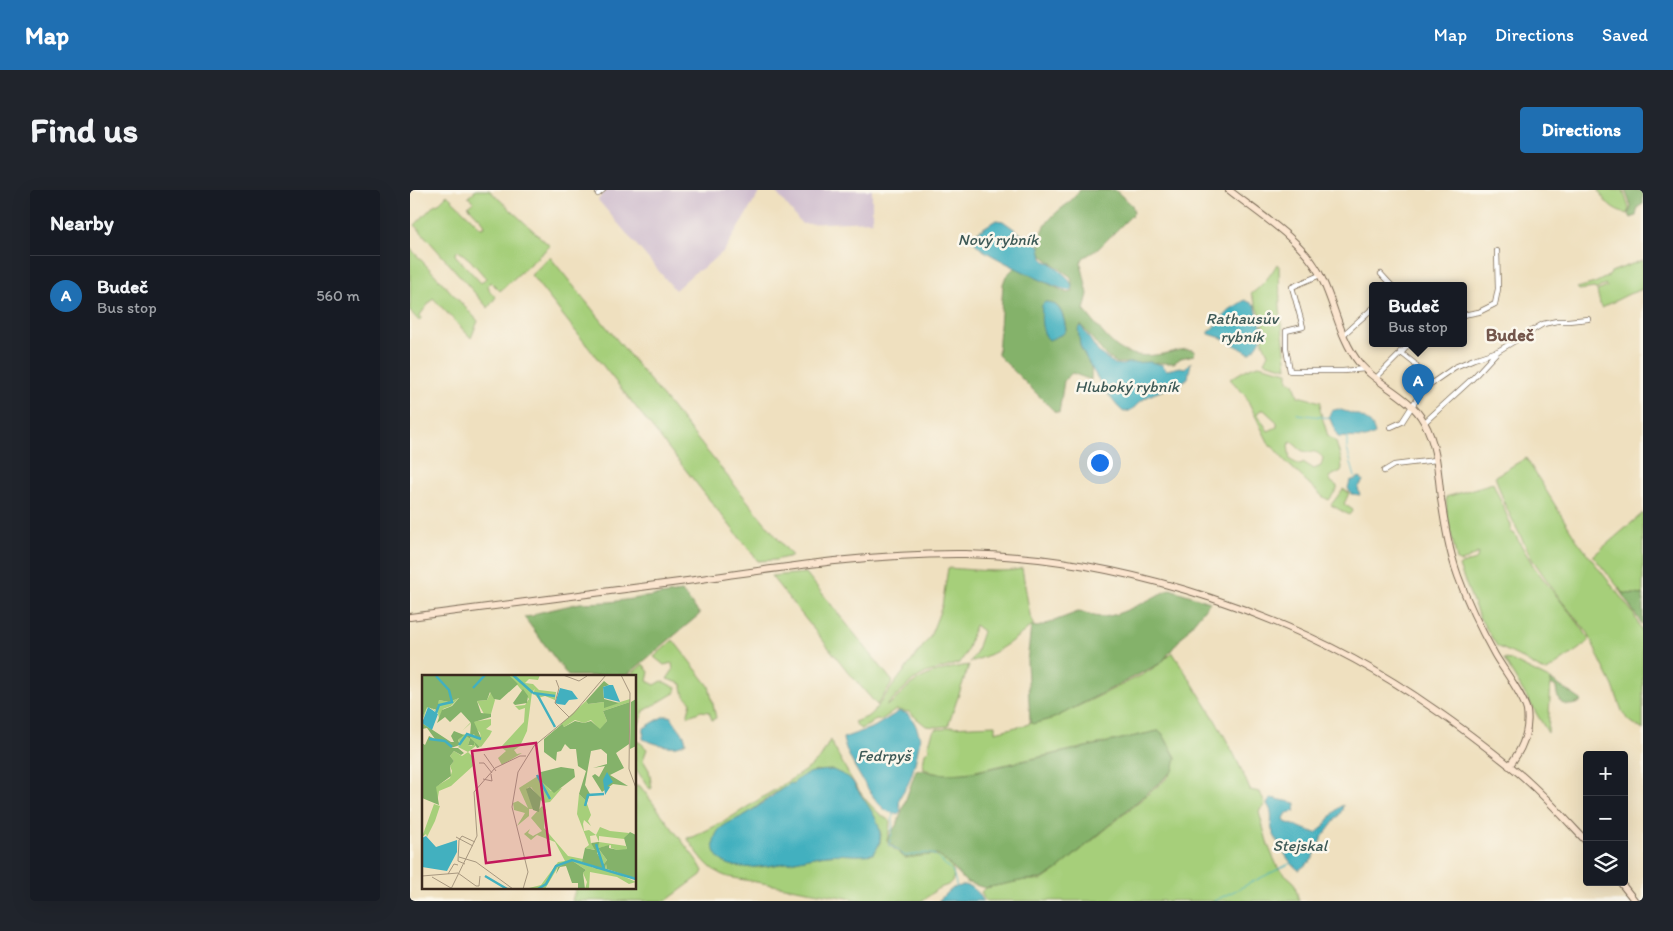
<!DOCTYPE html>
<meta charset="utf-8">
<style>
:root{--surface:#171b24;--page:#20242c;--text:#f1f3f6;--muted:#9ea1a6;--line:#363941;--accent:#1f6fb2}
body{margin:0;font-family:Itim,sans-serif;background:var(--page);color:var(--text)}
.controls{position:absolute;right:15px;bottom:15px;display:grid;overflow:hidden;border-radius:5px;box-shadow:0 5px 20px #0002}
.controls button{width:45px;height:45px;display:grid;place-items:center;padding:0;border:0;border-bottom:1px solid var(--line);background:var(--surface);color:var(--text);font:25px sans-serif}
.you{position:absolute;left:689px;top:272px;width:18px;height:18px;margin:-12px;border:4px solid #fff;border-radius:50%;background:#1a73e8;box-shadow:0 0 0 8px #1a73e833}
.badge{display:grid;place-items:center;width:32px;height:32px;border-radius:50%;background:var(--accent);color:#fff;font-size:16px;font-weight:700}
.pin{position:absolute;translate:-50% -41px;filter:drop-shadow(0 1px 2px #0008)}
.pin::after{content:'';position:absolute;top:26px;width:18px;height:15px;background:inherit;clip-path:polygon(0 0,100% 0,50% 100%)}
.popup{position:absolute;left:959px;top:92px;width:98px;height:65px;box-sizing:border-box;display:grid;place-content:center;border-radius:5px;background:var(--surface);filter:drop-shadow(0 1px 4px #0005);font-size:16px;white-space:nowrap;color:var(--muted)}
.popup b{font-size:19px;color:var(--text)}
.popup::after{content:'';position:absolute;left:50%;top:100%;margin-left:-10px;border:10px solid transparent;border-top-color:var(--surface)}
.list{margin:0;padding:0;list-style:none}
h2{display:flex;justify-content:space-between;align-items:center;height:65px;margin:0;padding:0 20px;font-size:21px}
h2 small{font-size:16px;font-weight:400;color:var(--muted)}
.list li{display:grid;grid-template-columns:32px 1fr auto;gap:15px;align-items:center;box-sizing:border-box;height:80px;padding:0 20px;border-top:1px solid var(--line)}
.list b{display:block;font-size:19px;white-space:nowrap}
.list p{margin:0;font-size:16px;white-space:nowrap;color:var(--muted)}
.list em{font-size:16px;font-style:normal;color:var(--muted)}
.icon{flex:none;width:28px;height:28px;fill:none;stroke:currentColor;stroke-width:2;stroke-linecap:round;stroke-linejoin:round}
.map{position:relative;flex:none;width:1233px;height:711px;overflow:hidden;border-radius:5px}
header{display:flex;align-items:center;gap:30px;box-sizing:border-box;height:70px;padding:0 25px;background:var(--accent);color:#fff}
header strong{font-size:24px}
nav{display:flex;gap:28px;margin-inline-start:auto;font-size:18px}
.intro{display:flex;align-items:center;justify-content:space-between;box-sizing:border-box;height:120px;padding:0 30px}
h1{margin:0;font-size:35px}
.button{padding:12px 22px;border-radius:5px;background:var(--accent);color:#fff;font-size:18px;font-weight:700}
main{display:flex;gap:30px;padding:0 30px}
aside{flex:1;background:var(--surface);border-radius:5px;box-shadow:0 5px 20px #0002}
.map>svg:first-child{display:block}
.industrial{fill:#cfbdce}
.green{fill:#a6cf7a;stroke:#707c4c;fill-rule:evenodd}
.forest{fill:#84b26a;stroke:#606e44;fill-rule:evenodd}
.water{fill:#42b0bf;stroke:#3e6d6e}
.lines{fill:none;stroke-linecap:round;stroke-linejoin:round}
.stream{stroke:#42b0bf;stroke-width:1}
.street-casing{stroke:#7a6a56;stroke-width:6}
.secondary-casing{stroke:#7a6a56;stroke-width:8}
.street{stroke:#fff;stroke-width:4.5}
.secondary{stroke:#fbe5cf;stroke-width:6}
.labels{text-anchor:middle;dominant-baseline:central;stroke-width:5;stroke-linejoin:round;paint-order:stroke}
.water-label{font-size:16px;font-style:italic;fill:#3d5956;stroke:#fbf7ec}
.quarter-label{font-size:18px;font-weight:bold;fill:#73564c;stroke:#fbf7ec}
.inset-river{fill:none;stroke:#42b0bf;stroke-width:2.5}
.inset-road{fill:none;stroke:#a7977f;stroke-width:1}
.view{fill:#c2185b;fill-opacity:0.15;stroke:#c2185b;stroke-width:2.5}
.inset-edge{fill:none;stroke:#3b2a1e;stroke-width:2.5}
</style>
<header>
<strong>Map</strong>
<nav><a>Map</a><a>Directions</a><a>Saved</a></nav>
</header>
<div class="intro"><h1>Find us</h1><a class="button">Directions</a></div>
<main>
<aside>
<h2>Nearby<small></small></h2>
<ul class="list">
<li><span class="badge">A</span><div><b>Budeč</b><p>Bus stop</p></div><em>560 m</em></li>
</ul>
</aside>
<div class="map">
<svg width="1233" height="711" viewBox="0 0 1233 711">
<rect width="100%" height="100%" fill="#fbf7ec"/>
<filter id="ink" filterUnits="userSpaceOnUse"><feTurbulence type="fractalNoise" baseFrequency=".02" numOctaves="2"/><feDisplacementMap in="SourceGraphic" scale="10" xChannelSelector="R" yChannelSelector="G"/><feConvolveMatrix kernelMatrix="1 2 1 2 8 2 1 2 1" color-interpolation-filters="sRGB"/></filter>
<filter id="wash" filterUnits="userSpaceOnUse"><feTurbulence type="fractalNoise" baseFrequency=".0096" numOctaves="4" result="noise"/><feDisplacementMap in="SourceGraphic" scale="20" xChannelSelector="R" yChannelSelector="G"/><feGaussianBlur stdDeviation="1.12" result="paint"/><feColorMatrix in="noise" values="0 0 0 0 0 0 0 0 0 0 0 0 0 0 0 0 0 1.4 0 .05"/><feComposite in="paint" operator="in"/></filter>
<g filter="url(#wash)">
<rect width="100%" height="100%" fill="#efe0bf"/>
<path class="industrial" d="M196,0H351L314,61L293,78L284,83L265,100L188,10Z
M364,0H462V31L392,34Z"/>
<path class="green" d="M66,0H79L140,56L90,101L81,92L78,95L80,102L86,107L78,118L5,35L25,14L27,15L37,5L71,38L75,37L74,33L58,16L64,12L58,7ZM48,60L60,70L76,88L71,93L45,65Z
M1189,0H1213L1219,18L1218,24C1204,22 1194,13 1189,0Z
M0,58L68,131L61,148L23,108L10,125L11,128L9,131L0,121Z
M140,67L382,366L365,370L348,371L121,85Z
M1233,70V99L1219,104L1191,118L1187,101L1197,97L1195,94L1186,100L1185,98L1169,100L1167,98L1185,93L1200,85L1201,82Z
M867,74L869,76L870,117L877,178L854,172L858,164L853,153V130L841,104C852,96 860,86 867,74Z
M849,175L878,182V191L884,193L888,206L911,212L910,220L918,246L926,252L931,269L932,278L931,281L919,287L920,291L927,296V299L919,310L913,307L876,272L863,257L860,256L835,205L820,189C829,184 838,177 849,175ZM851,220H854L867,232V237L858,241L847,223ZM881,252C885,254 887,257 891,260C900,265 904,257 913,268L911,276L904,279L893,272L890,275L880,270L878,255Z
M1116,268L1166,349L1223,423L1231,439L1233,447V540L1217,529L1212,521L1203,496L1190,470L1178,443L1150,409L1122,369L1095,315L1085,286Z
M1083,293L1101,335V343H1104L1124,377L1172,438L1179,449L1176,454L1137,481L1130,479L1108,466L1087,456L1069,427L1050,379L1049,376C1057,370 1062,373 1067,369L1068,363L1050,373L1047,370L1037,326L1036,307Z
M933,299L939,303L934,314L943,320L939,325L921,315Z
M1233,323V405L1213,403L1183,366Z
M538,378C554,379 600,384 612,378L620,425L624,437L621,436C602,452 584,465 560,472L566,463L573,441L565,435L557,461L550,473L516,483L503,490L476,516C487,511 493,500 503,493C519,482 540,478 559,475L538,536L527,537L516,536L499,522L486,520L471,530L466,529L459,535L450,539L444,532L457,527L463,522L520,447L532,416Z
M396,383L483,492L467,515L439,483L361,386Z
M263,450L299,496L306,528L302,530L299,522L291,521L277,527L281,512C275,507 272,503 272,494L257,489L263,480L262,473L254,475L244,467Z
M761,463H763C791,507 821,551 840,600L850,602L855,614L849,622L858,655L868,678L884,692L889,711H575L571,702L575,698L615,690H632L648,679L756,589L763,581L766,567L752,543L748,541L566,581C550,584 528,589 514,578L513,573L515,563L520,559L518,556L523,542L527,539H534L539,537L585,535V542L619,534L620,531L622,534L644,528L734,484L751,473Z
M1094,469L1101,470L1141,490L1138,543Z
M233,474L239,482L237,491L245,495L252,491L266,498V502L234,521L225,544V486H219Z
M420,550C436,578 451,614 480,631L479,643L477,650L479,655L495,668C504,667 515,664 524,665C536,667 548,680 542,691L538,695L527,699L513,711H454L318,687C298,681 289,664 277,648L283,647L315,631L399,578L411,567ZM423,580L443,592L452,608L460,619L471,644L470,653L460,664C446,666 432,663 418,665C389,667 332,690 309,668L310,639L340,622L361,605L405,581Z
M225,551L231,553L237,559L233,570L239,580L242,598L240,599L225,578Z
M226,595L230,596L288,672L293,681L291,685L256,711H162L166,697H225V598Z"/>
<path class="forest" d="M670,0H705L722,15L724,23L688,59L673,68L671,73L678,104L674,120C702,153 709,173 758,163C766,161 777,157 785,161L784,165L771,168L764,173H707L696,166L671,135C665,154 677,161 681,177C682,181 681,186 681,190L662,183L654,191L649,223L645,222L588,165L593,94L596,86L605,77L657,103L663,102L661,87L631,65C627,41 638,28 656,15C661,11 666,5 670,0ZM635,112C651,112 654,127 656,140L650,145Z
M1215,0H1233V14L1228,17L1226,26L1221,28L1219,24L1221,16Z
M1208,398L1213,403L1233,405V436Z
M760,399L800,412L751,473L644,528L622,534L620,531L617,472L621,436L628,437L668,422C676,422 683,427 691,427C710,427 743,407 760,399Z
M272,402L290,424L216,486H158L114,427L123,426L127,423L170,413L200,412Z
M1141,490L1171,510V512C1155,519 1147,514 1146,497L1141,494L1140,499Z
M748,541L752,543L766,568L763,581L648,679L632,689L615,690L575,698L556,692L541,676L527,664L495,668L477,650L488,632L506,580C516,578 515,582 524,583C538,585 551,583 564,582Z"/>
<path class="water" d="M586,30L593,31L614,46L622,45L630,57L632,68L635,71L641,73L657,87L662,95L661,101C652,102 580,66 570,58C567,55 564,53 563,49L564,44Z
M835,110L845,115L853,142C852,149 846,160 839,163L812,148L799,144V142L819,120Z
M635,112C651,112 654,128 656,140L653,144L639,150C630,142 631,127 632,115Z
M671,136L689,163L705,174L712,175L718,173L740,172L752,175L757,180L770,177L775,178L781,172L778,188C764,199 747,200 734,209C726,214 723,222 714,222C703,216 675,169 670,155C669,150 669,144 668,139Z
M928,219C942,224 962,226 965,244L956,248L928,247L919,227L921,221Z
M950,287L953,291L948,298L950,305L941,304L938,298L940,291Z
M488,522C501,520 507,537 510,548C508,562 504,579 499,592C493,605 486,605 491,621L488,624C483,623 477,622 473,618C462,609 434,562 433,548L464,537Z
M254,526H260L274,545L276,552C265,561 245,554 233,549L234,538Z
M423,580L438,587L443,592C454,613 484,641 463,664C448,667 433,663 417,665C392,667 320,693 305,663C302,656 304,647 308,641C314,633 329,629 338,623C353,614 366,602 381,593L383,594C394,581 407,581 423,580Z
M861,608L886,613L885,621L877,623L874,628L875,632L906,643C917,636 924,618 933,615L932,620L929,625L911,649L902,670L889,680C881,677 865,649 862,640C860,630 864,623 857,614Z
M554,695C564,697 569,702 573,711H528L543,698Z"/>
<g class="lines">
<path class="stream" d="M887,224L920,228
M937,247V259L945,287
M483,623L482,642L479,654L495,666L517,663L525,665L543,682L547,698
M804,711L881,673"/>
</g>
</g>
<g filter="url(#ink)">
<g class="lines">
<defs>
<path id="street" d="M188,4L193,0
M971,84L982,96
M910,85L882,97L893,137L876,141V158L880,181H933L955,179
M1053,125L1069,122L1085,114L1088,99L1087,61
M933,145L963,118
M990,162L1004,173L1019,195
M966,188L1000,154
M1015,232L1063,188L1087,162
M981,237L992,232L1008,207L1019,195L1045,177L1064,169L1088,161L1133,134L1147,131H1158L1178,129
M974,281L984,275L1026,270"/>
<path id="secondary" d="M819,0C849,24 889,48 908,81C925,111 928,147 950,174C969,196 999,205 1014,232C1027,255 1028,283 1031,309C1035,335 1039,361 1048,386C1058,414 1071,440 1085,465C1093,479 1114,506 1117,521C1120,542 1112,560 1099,576
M0,427C92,415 185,403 277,391C369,378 461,363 555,364C715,367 893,426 1024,519C1052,538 1079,559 1105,580C1131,601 1154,628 1177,652
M1210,692L1225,711"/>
</defs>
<use href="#street" class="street-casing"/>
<use href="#secondary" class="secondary-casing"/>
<use href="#street" class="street"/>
<use href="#secondary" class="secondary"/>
</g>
</g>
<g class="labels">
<g class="water-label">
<text x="588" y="49">Nový rybník</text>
<text x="832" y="128">Rathausův<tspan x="832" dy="18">rybník</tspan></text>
<text x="717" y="196">Hluboký rybník</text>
<text x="474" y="565">Fedrpyš</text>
<text x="890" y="655">Stejskal</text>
</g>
<g class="quarter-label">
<text x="1100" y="145">Budeč</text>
</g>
</g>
<g transform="translate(12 485)">
<rect width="214" height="214" fill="#efe0bf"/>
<path d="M87,0H118L116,5L107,4L103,8L111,9L117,15L134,17L133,25L123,21L116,23L111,18L113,14L110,17L105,56L98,71L92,75L95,79L100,78L80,90L76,83L84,76L79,72L102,47L103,33L97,35L93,31L103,30L107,24ZM69,17L73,25L69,39H62L55,26L65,25ZM37,23L29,31L21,34L17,44L16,38L7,32L5,33L2,42L0,44L4,31L8,32L14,36L17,25L27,27ZM208,24V27L181,36L185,46L178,55L169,45L162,48L153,45L142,52L139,49L164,26L166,29L182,27V32ZM69,44V50L64,54L70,56L68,60L59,72L55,70L46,77L50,81L51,91L29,111L17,116L15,128L13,112L28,103L30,96L28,91L32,86L28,81L32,76L40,81L46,77L36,72L39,69L36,65L42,59L48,64L46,70L50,71L48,63L52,59L59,64L58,58L49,48L40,56L49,47ZM119,99L120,106L129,116L140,113L128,127L121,128L109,112L105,113L111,134H107V141L95,151L103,138L92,135L91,128L96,126L106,133L97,113ZM157,119L164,126L169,140L166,146L169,151L162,145L161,149L162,156L167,155L174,160L168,161L169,169L177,167L204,171L205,174L199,176L189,173V170L176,173L185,185L182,189L174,175L163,173L167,170L155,139ZM12,129L18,131L13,146L5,162L4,159L0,162ZM120,131L124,135L122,153L146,181L161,184L160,188L172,193L183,194L184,189L185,194L214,207L207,209L195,202L168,197L167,214H163L165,207L161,198L164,195L149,185L136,192L123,214H103L119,210L136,187L143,186L133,167L115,160L109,165L102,159L108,154L106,158L111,161L120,156L109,143ZM178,152L188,156L207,158L202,164L177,161V167L174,160Z" fill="#a6cf7a"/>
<path d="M0,0H87L96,9L78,25L72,24L68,17L65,25L55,26L59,38L69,39V42L52,47L59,63L55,64L52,59L48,63L58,72L55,73L52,67V70H46L48,64L43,60L48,61L49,48L39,37L28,47L23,42L15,48L20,35L30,31L37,23L27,27L17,25L15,35L5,32L0,43ZM182,6L187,10L181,12L182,24L197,28L182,33V27L166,29L164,26ZM101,14L106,21L105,28L93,30L91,28ZM214,24V71L208,74L209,27ZM208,27L207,69L194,78L202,93L188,100L206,111L191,109L180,117L170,101L173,99L177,102L183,91L171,93L185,89V79L179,74L169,76L163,110L168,119L165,127L157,119L164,96L156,91L154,74H148L143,69L139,76L135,77L134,86L122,77V64L140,49L142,52L153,46L162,48L169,46L178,54L185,46L181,36ZM0,48L29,67H32L29,61L32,56L42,60L36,65L38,70L29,73H36L42,78L39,80L32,76L28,81L32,86L28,91L29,101L14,112L17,130L0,123V68L3,70L7,61L13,64L5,53L0,54ZM139,92L152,94L153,102L132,118L120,107L119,97ZM108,112L119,123L117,137L111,135L104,114ZM208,157L214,160V204L185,194L184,189L183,194H175L160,187L163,173L173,175L169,168L177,167L175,178L182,189L185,185L176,173L187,170V173L196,175L205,174L202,163ZM149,185L164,195L161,198L163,214H156V208H150L144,191L138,192L134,199L136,192Z" fill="#84b26a"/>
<path d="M187,10H191L198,27L182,23L181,12ZM138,13L150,16L156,24L147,25L143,30L136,29L133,28ZM6,32L16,39L10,55L0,48ZM185,97L191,107L185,111L188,112L183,120L181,105ZM4,161L14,172L35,165V177L25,196L0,192V163Z" fill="#42b0bf"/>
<path class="inset-river" d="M91,0L111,18M51,13L63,0M111,18L133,21M115,19L133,52M14,38L17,30L30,27L27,15L14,1M7,64L23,66L30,72M37,70L45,59L59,64M115,100L128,124M163,131L166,120L182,119M174,169L182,194M63,201L85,214M116,214L124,209L134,191L150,185L214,204"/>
<path class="inset-road" d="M141,0L157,6L165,1M199,0L208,18L207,94L214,113M134,5L137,13L133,28L147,42M62,79L74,96M57,88H62L70,98M61,104L70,106L69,99M34,162L51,171M37,165L36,186L43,189M37,165L40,161L53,167M37,182L54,187L91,214M36,198L54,211H57L58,201M26,199L32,189L36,190M0,201L36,198M10,202L29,213M29,214L55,161L52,117L73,93L98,81H104M101,214L106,197L90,132L96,97L112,71L151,39L184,0"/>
<path class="view" d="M114,68L128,180L64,188L50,76Z"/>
<rect width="214" height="214" class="inset-edge"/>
</g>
</svg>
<div class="controls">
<button>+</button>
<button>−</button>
<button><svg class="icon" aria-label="layers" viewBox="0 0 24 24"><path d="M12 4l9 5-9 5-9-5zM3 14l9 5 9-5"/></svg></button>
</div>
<div class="you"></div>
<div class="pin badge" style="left:1008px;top:215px">A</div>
<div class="popup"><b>Budeč</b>Bus stop</div>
</div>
</main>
